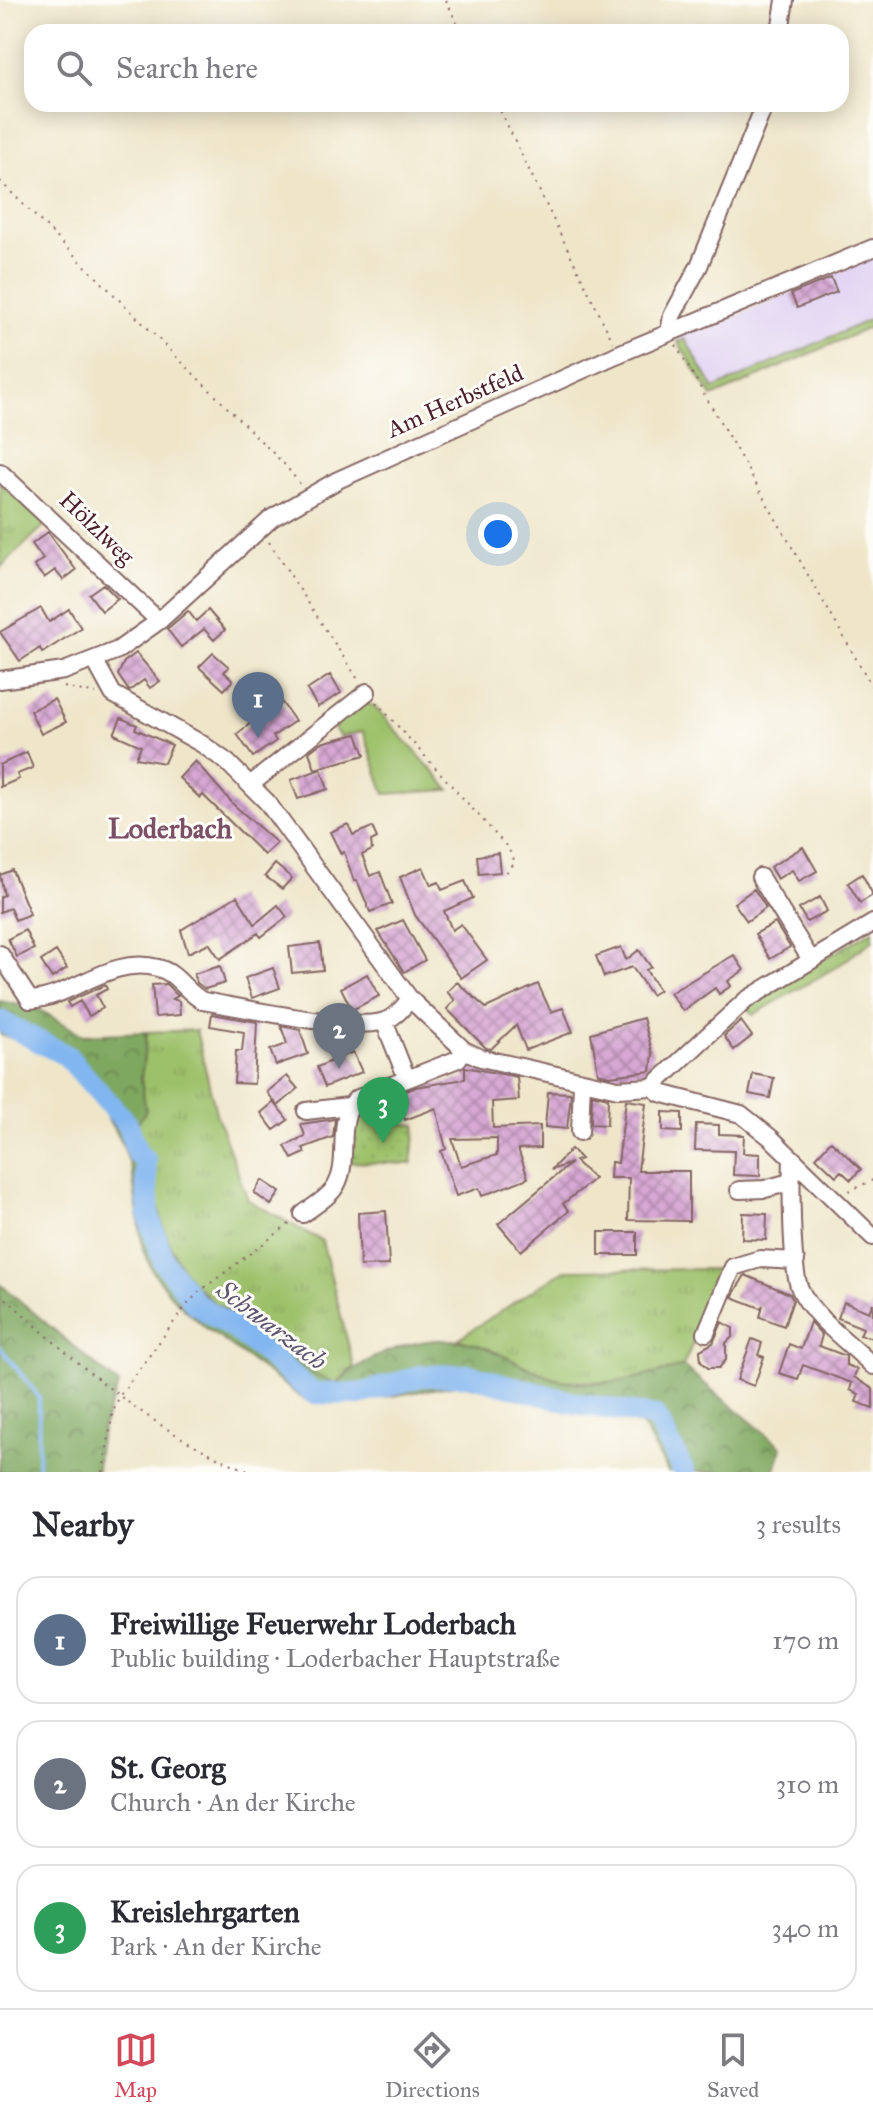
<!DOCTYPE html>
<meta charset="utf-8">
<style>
:root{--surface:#fff;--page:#f2f2f3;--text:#2b2b33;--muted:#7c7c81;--line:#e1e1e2;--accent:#d1495b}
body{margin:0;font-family:"IM FELL Great Primer",serif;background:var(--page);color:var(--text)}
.you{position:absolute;left:498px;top:534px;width:28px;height:28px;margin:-20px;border:6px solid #fff;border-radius:50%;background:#1a73e8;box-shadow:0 0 0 12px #1a73e833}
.badge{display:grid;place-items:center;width:52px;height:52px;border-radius:50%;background:var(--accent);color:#fff;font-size:26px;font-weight:700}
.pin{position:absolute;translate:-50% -66px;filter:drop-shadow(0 2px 4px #0008)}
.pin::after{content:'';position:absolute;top:42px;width:28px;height:24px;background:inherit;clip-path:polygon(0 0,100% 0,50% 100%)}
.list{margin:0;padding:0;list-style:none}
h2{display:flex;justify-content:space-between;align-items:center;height:104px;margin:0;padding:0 32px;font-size:34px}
h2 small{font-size:26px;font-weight:400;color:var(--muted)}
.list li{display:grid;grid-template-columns:52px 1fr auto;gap:24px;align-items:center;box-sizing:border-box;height:128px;margin:0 16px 16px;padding:0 16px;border:2px solid var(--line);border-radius:24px}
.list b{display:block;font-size:30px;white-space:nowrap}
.list p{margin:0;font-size:26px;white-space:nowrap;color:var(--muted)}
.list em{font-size:26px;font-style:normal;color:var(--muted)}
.icon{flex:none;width:44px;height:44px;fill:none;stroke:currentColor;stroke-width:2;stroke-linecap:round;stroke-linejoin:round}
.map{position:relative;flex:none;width:873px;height:1472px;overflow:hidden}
.search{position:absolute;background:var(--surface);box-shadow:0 4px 20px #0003;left:24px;right:24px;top:24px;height:88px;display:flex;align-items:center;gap:20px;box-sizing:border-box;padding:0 28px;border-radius:24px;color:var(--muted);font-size:30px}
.sheet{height:536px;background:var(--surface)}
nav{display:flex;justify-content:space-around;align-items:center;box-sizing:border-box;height:112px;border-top:2px solid var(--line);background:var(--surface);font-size:22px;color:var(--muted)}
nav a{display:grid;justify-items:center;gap:4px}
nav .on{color:var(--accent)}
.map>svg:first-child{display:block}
.built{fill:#e2d4f3}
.grass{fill:url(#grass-tufts);stroke:#74704b;stroke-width:2}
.forest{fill:url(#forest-crowns);stroke:#646345;stroke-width:2}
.park{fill:#9dc16b;stroke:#74704b;stroke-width:2}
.garden{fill:url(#garden-dots);stroke:#74704b;stroke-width:2}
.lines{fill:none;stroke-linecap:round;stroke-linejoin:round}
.stream{stroke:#82b6f0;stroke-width:4}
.river{stroke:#82b6f0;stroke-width:22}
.building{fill:url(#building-cross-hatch);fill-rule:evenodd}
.minor-casing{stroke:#846563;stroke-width:20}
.path{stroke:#846563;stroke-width:2;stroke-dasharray:2 6;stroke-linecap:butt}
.minor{stroke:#fff;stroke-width:16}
.labels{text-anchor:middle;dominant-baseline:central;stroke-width:6;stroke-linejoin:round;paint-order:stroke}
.street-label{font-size:24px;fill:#4a1f2b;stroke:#fdfcf7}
.water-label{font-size:26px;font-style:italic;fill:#5e5470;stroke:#fdfcf7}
.quarter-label{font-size:28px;font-weight:bold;fill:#7b4f66;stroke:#fdfcf7}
</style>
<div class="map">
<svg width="873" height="1472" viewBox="0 0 873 1472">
<defs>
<pattern id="grass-tufts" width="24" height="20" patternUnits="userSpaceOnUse" patternTransform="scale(2)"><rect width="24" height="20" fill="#9dc16b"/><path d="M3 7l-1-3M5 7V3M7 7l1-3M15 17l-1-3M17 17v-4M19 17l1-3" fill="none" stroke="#89a55d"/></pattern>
<pattern id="forest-crowns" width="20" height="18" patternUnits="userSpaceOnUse" patternTransform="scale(2)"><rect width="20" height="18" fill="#7ea75f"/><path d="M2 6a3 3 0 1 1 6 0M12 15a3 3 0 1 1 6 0" fill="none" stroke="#69874f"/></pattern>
<pattern id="garden-dots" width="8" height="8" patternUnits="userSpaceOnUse" patternTransform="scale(2)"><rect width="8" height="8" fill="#9dc16b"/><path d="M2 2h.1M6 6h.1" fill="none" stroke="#89a55d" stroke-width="1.8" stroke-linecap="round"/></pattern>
<pattern id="building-cross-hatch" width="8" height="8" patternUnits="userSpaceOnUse" patternTransform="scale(2)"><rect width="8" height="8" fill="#d7a8d4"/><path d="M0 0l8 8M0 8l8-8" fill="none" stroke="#b088ac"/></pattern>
</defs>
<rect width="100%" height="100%" fill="#fdfcf7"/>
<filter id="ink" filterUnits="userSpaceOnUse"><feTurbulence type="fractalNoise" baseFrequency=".0125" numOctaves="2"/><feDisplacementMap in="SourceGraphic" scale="16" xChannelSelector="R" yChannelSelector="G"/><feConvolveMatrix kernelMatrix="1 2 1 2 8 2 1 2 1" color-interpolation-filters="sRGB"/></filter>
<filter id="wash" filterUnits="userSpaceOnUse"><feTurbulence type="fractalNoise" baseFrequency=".006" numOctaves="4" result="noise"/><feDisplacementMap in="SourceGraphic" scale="32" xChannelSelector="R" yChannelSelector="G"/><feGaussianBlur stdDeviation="1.8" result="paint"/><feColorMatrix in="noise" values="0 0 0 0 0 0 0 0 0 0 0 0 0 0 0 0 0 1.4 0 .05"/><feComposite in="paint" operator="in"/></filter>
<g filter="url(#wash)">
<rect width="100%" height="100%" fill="#efe6ca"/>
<path class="built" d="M873,257V318L714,390L686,340L678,342L676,338L699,326L701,331Z"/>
<path class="grass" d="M873,318V326L712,397L678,342L685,339L714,389Z
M0,482L47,523L0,568Z
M873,930V940L838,966L753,1015L747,1005Z
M196,1030L216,1113L248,1200L322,1241L354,1367L336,1383L309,1375L263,1331L213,1302L180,1270L167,1246L149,1165L135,1125L146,1111L141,1079L147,1032Z
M725,1269L683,1366L620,1383L558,1380L458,1339L564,1270Z"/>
<path class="forest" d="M0,1001L38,1009L83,1035L147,1032L141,1079L146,1111L136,1125C157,1187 157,1260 213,1302C228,1313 246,1320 261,1330C292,1353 296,1371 336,1383C374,1350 435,1328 484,1347C508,1356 532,1372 557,1379C599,1391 643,1377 683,1366L782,1447L774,1472H668L642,1425L462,1384L356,1402L305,1400L206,1328L175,1300L153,1272L143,1250L132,1171L122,1143L99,1103L76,1074L43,1050L0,1034Z
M0,1284L119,1385C105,1415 97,1439 97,1472H0Z"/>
<path class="park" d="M364,702L374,706L450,790L385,794L363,731L340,737L333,727Z"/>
<path class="garden" d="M387,1096L390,1122L416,1125L412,1164L350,1162L354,1109Z"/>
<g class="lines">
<path class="stream" d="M0,1347L39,1397L38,1472"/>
<path class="river" d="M0,1021L67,1056L128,1125L137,1153L145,1160L149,1217L164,1262L195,1303L242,1334L313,1393L360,1394L421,1376L469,1375L570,1402L656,1417L684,1472"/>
</g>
<g id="blocks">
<path class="building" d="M831,278L837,292L797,308L791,294Z
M48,532L76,570L63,580L55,570L44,578L34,566L43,559L32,544Z
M103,584L118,599L102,611L89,594Z
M41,608L49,622L69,609L81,628L42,653L40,648L20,661L0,632Z
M208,610L225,630L214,640L204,629L181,647L167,629L188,611L196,621Z
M136,653L160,681L150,688L144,680L129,691L118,675L124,662Z
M213,653L229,667L224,672L233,680L224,690L199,667Z
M330,675L341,693L318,707L307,690Z
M54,699L66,722L41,734L30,711Z
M280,700L295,721L273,736L276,741L253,757L237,734Z
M121,718L137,725L135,729L172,745L164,763L136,758L141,746L114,734Z
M357,734L365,755L315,769L309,752L321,743Z
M27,752L33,768L17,774L19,779L0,787V765Z
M195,761L234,805L277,843L264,855L203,795L200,798L179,778Z
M321,769L328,789L298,799L291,780Z
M348,824L353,835L372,827L377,838L371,841L372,850L362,855L370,876L380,872L392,904L370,912L357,880L354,881L344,852L341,854L330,832Z
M803,847L817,871L799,881L792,870L777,879L770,867Z
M498,853L500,872L479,874L477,856Z
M275,864L292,878L282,889L265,876Z
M423,867L431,885L439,882L442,890L465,881L473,898L444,911L452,930L461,924L487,960L461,978L415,915L400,877Z
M12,870L30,914L15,920L10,908L0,912V897L4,895L0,875Z
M862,874L873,895L860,903L848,883Z
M754,889L766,908L747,921L734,903Z
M237,896L255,924L278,905L287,917L261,937L258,933L220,959L209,943L188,953L181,930Z
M820,897L827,911L807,922L799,909Z
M403,920L425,960L404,972L378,931Z
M775,923L790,947L770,959L755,934Z
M25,930L34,949L17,957L8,939Z
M320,943L323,970L292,973L289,947Z
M621,947L626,960L639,950L651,967L646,970L659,990L651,995L632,967L604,977L596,956Z
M56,951L67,968L52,978L41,961Z
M734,955L744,970L728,981L731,986L719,994L715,988L683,1011L670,993Z
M220,966L225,983L205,989L197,983L194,974Z
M273,968L280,988L252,998L245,978Z
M367,974L379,996L352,1010L341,988Z
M457,982L486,1008L538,984L551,1012L563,1008L573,1032L526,1050L516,1025L491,1049L486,1048L447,1009L455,1000L447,992Z
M166,984L178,996L172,999L179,1001L180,1015L155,1017L152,985Z
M105,985L107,989L96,995L103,1008L89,1016L80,1001L70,1007L67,1002Z
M212,1014L257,1022L254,1084L234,1083L236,1051H242L244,1032L210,1026Z
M643,1018L653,1054L651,1071L609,1076L598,1073L591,1033Z
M741,1021L752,1036L734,1050L724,1036Z
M281,1026L300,1030L308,1054L276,1065L270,1050L287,1044Z
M353,1052L362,1072L325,1087L317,1067Z
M465,1067L517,1077L519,1100L492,1102L493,1128L540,1126V1148L518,1149L528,1178L482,1196L479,1188L456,1196L441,1151L446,1149L436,1108L405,1120L396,1095L416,1087L465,1079ZM497,1138V1155L461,1166L452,1139Z
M753,1074L774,1078L770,1098L749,1094Z
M287,1076L298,1089L278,1106L267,1092Z
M548,1092L571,1093L567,1129L545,1127Z
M592,1094L608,1098L607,1125L591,1124Z
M626,1100L646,1103L638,1171H689V1221L628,1220L629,1178H610L611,1162L618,1163Z
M274,1102L288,1120L274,1130L261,1113Z
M663,1112L682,1113V1132L663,1131Z
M335,1119L333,1137L303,1148L305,1153L292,1159L285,1146L305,1136L301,1124Z
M696,1124L719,1125V1134L744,1135L743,1153L760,1154V1176L733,1175L734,1151L695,1150Z
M831,1141L861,1169L851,1180L841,1171L836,1176L816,1157Z
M571,1149L581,1159L575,1161L594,1179L563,1204L569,1211L521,1251L498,1224L571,1163L551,1170Z
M262,1180L280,1192L271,1205L254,1193Z
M386,1211L389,1265L360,1266L358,1213Z
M743,1213L767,1214L766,1240L742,1239Z
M599,1232H637V1255H599Z
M745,1275L790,1294L793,1300L784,1326L760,1317L763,1305L761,1308L732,1297Z
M844,1302L869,1312L873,1303V1338L860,1335L863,1328L838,1318Z
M722,1322L733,1328V1336L726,1343V1360L719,1368H708L701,1361L700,1350L713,1343Z
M810,1322L822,1335L819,1346L846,1356V1365L857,1369L854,1377L873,1389V1408L856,1402L859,1394L850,1390L852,1383L803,1365L798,1379L779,1373L789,1344L801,1349Z
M752,1339L762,1343L758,1355L764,1357L754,1386L737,1380Z"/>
</g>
</g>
<g filter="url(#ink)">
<use href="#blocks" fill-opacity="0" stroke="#846563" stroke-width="2"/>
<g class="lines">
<defs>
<path id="minor" d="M780,32L785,0
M669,333L672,316L699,266L765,104
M0,472L159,621
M95,661L113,694L202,744L227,762L267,802L410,999L464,1050L481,1058L618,1089L652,1087L746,1000L873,923
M0,680L64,671L118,650L159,621L272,518L338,480L616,355L873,248
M250,785L367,692
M760,877L811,960
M0,954L30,1000C72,998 110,955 158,968C178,973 185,992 203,1001C244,1008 344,1030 381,1022C394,1019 402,1009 410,999
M384,1021L407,1079
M652,1087L660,1093L741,1114L771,1138L873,1237
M306,1111L349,1106
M580,1132L582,1082
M792,1158C791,1183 791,1269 800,1289C813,1318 850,1343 873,1366
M739,1190L765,1189L790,1182
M303,1214C312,1207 325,1200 333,1190C353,1165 333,1123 356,1099L458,1059L464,1050
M706,1333L733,1267L760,1259L796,1261"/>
</defs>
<use href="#minor" class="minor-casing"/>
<path class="path" d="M446,0L461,32
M497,104L613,342
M0,181L285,465L300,484
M676,345L873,688
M269,542L359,681
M64,687L96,694
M376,702L508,848L515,862L506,873
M849,1191L873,1180
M0,1293C74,1361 156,1436 252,1472
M103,1472L113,1411L121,1394L185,1307L199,1292L292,1222"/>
<use href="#minor" class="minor"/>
</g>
</g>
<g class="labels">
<g class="street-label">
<text transform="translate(455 401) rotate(-24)">Am Herbstfeld</text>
<text transform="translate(97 528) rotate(44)">Hölzlweg</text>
</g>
<g class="water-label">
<text transform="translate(272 1325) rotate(37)">Schwarzach</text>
</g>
<g class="quarter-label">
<text x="170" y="828">Loderbach</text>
</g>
</g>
</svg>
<div class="you"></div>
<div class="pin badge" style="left:258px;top:738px;background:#5c6f8a">1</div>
<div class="pin badge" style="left:339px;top:1069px;background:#6b7280">2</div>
<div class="pin badge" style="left:383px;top:1143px;background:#2e9e5b">3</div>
<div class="search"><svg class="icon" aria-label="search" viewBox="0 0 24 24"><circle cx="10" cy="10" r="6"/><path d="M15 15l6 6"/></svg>Search here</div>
</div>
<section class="sheet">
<h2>Nearby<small>3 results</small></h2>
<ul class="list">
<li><span class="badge" style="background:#5c6f8a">1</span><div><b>Freiwillige Feuerwehr Loderbach</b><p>Public building · Loderbacher Hauptstraße</p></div><em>170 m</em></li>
<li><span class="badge" style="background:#6b7280">2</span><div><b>St. Georg</b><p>Church · An der Kirche</p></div><em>310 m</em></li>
<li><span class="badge" style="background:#2e9e5b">3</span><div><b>Kreislehrgarten</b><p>Park · An der Kirche</p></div><em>340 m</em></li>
</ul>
</section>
<nav>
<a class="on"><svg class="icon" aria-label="map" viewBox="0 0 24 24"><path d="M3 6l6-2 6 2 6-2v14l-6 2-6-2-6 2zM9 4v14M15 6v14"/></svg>Map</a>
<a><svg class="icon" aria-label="directions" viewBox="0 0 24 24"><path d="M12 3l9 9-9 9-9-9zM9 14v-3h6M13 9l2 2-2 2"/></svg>Directions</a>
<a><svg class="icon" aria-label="saved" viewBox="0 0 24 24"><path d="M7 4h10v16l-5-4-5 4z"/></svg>Saved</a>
</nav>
